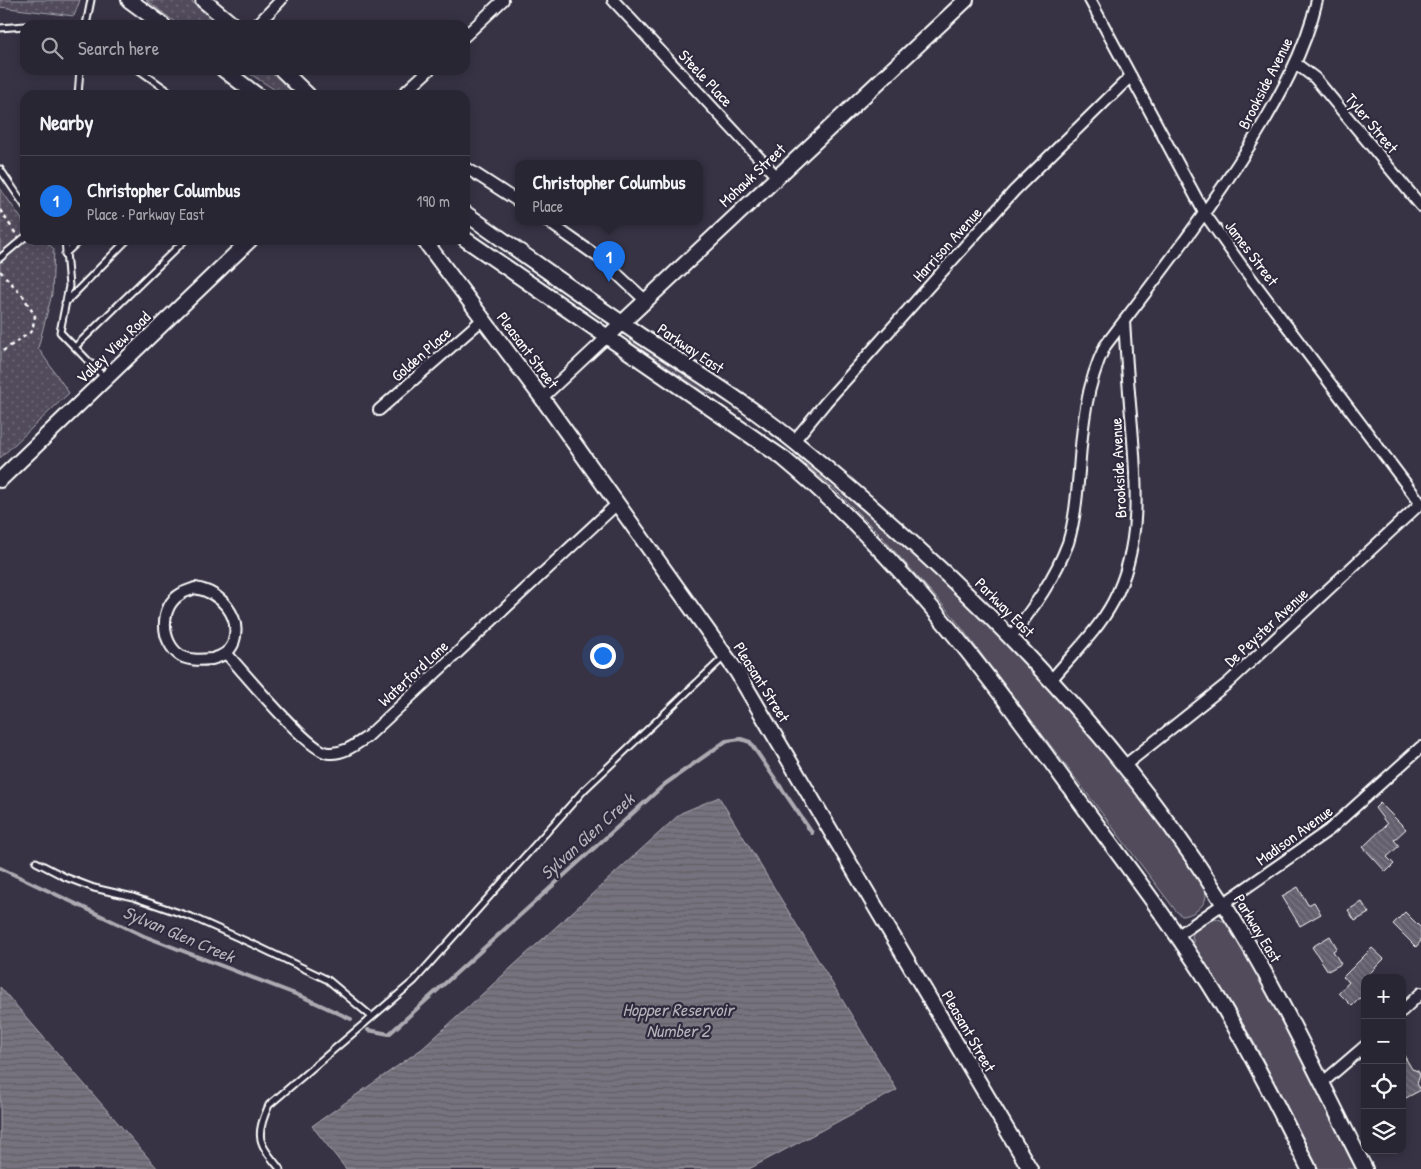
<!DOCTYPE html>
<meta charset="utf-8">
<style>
:root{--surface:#292634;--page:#353240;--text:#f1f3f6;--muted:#a5a5ac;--line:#45434f;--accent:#1a73e8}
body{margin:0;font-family:"Patrick Hand",sans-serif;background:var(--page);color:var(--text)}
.controls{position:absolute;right:15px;bottom:15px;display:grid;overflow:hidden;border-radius:10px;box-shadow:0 2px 12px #0003}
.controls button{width:45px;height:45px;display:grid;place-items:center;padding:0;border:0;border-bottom:1px solid var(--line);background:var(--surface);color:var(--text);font:25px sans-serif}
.you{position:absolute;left:602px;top:655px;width:18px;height:18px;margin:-12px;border:4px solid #fff;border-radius:50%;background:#1a73e8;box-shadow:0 0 0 8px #1a73e833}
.badge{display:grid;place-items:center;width:32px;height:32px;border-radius:50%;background:var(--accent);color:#fff;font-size:16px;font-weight:700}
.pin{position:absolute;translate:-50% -41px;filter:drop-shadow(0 1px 2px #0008)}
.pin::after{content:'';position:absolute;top:26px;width:18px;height:15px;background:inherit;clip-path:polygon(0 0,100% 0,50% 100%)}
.popup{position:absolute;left:515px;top:160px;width:188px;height:65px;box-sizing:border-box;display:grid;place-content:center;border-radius:10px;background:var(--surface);filter:drop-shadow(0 1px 4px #0005);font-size:16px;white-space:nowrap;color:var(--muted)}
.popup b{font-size:19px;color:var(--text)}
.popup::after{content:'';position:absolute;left:50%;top:100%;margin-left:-10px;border:10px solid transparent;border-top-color:var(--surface)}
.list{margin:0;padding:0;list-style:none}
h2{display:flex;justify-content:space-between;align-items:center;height:65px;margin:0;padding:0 20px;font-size:21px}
h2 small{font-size:16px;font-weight:400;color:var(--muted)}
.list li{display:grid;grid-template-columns:32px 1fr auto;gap:15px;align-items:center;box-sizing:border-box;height:90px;padding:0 20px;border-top:1px solid var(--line)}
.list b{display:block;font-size:19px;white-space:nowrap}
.list p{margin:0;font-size:16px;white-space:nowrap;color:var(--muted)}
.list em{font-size:16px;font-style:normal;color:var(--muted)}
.icon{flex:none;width:28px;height:28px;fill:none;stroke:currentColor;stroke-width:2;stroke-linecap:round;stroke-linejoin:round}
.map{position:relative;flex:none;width:1421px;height:1169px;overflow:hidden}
.search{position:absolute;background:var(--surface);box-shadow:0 2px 12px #0003;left:20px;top:20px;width:450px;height:55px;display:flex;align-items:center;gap:12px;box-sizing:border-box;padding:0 18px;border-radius:15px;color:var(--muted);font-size:19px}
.panel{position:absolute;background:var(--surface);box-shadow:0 2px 12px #0003;left:20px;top:90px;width:450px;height:155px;border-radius:15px}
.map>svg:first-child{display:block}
.grass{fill:#514c5c;stroke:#a8a6ae}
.park{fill:url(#park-dots);stroke:#a8a6ae}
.water{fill:url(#water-rules);stroke:#adabb2}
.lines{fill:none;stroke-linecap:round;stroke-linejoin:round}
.stream{stroke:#adabb2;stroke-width:4}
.building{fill:url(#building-back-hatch);stroke:#fff}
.lane-casing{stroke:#fff;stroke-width:9}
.street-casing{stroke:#fff;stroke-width:14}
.secondary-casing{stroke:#fff;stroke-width:18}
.path{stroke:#fff;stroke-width:2.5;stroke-dasharray:4 4;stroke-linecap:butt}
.lane{stroke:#2f2a3d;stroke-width:5}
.street{stroke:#2f2a3d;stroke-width:10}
.secondary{stroke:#2f2a3d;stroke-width:14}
.labels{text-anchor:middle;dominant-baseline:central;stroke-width:4.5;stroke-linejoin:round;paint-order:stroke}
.street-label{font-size:16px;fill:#fff;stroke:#2f2a3d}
.water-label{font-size:18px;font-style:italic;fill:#b4b2b9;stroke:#2f2a3d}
</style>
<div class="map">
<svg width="1421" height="1169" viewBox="0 0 1421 1169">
<defs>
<pattern id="park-dots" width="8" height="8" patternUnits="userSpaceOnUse" patternTransform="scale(1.25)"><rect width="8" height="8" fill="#514c5c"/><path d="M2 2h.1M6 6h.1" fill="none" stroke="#6b6774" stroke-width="1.8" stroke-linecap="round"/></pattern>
<pattern id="water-rules" width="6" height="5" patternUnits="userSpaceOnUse" patternTransform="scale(1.25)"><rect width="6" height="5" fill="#76737f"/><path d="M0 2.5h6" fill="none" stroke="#5f5e63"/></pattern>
<pattern id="building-back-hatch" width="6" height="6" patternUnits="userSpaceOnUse" patternTransform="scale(1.25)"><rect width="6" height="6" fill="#635f6d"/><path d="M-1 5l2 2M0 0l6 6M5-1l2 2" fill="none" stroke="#7a7783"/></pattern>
</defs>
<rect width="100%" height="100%" fill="#373345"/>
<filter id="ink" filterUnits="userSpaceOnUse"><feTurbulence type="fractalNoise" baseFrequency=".02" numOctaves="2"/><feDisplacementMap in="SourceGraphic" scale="10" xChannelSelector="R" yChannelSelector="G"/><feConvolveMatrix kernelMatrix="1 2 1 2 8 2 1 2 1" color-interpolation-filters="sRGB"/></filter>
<g filter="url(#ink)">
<path class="grass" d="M632,339L717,394L716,395L704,392L630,342Z
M800,457L818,469L924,561L1025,658L1150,809L1205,889C1210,903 1195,915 1182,916L1176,911L951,614L880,535L835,490L799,459Z
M1215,918L1226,922L1252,964L1358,1169H1319L1254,1042L1194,945L1192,936L1195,930Z"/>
<path class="park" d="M0,0H80L74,16L0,7Z
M146,0H190L219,25H179Z
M244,70H272L299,95H283Z
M0,188L25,224V240H44L54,249L52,294L38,348L69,393L0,458Z"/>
<path class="water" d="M719,797L897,1090L749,1169H346L312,1126L423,1048L681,813Z
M0,987L158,1169H0Z"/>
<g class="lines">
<path class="stream" d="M0,868L144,936L303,997L351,1019
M368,1030L389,1034L665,784L726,741L741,739L750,742L812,833"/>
</g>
<path class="building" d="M1380,803L1406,829L1394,840L1399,846L1387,857L1394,864L1386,872L1363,847L1387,824L1375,808Z
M1298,887L1308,905L1314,902L1321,914L1300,926L1282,896Z
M1362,902L1369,913L1355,921L1348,910Z
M1405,912L1421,928V941L1416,947L1393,924Z
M1330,936L1337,948L1333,951L1341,964L1328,971L1312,947Z
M1372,948L1384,959L1365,978V993L1352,1006L1339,993L1349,982L1343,977Z
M1402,1052L1412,1069L1418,1071L1420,1075L1417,1084L1421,1090L1402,1100Z"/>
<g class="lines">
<defs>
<path id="lane" d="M86,25L91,0
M0,28L25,26
M139,70L174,95
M78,95L80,70
M0,169L25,206
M65,240L69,286L60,332L105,378
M65,254L80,240
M0,258L25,237
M65,303L127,240
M75,347L185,240
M36,862L65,877L94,888L133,897L194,918L259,947L328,980L372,1017
M280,1169C259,1143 254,1138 269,1105L414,981L584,790L725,656"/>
<path id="street" d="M613,0L776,176
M1090,0L1205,214L1241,265L1421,504
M257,25L281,0
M465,36L503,0
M1295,63L1315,78L1421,206
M402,95L429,70
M465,167L519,202
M547,221L601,259L645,300
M542,398L607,337
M379,410L483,319
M794,441L826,402L1014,191L1131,76
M195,588C220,592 243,616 233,644C229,653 220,657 212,659C202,660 191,661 181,656C160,643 159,606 181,594C185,591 191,590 195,588Z
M1011,637C1033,608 1055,578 1068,543C1075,520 1077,495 1079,471C1082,428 1086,385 1105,346C1155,280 1206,215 1250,145C1278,100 1305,52 1317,0
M226,653C243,671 309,753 329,753C344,754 355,745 367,737L617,504
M1052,679C1073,654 1098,630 1113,602C1144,544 1136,477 1131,415C1128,384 1126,352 1124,321
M1124,766L1228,683L1421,503
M1177,936L1329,830L1421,747
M1402,1011L1421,993
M1322,1083L1365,1046"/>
<path id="secondary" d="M129,0L163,25
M203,0L233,25
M224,70L257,95
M282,70L308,95
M465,213C523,254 582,296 641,336C693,370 747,403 796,443C959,576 1109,724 1223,903C1278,988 1319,1079 1365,1169
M465,239L783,458C895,551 982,666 1067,784C1119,856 1175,927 1221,1003C1253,1057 1281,1113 1309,1169
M424,240L542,398L737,672L1030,1169
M607,337L966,0
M0,480L250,240"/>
</defs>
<use href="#lane" class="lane-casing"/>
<use href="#street" class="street-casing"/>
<use href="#secondary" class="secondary-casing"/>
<path class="path" d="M0,210L16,234
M0,271L23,296L35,316L32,331L0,353"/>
<use href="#lane" class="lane"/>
<use href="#street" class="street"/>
<use href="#secondary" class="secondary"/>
</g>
</g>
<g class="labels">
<g class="street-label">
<text transform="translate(706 78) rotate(47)">Steele Place</text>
<text transform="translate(1265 83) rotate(-63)">Brookside Avenue</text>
<text transform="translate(1372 123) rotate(50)">Tyler Street</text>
<text transform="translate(752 175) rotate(-43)">Mohawk Street</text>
<text transform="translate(947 244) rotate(-48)">Harrison Avenue</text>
<text transform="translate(1252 253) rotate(53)">James Street</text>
<text transform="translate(113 347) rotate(-44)">Valley View Road</text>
<text transform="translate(691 348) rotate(34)">Parkway East</text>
<text transform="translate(528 350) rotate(53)">Pleasant Street</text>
<text transform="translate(421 354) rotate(-41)">Golden Place</text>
<text transform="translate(1118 468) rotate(-93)">Brookside Avenue</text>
<text transform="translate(1005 607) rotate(45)">Parkway East</text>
<text transform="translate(1266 627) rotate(-43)">De Peyster Avenue</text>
<text transform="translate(413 673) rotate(-43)">Waterford Lane</text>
<text transform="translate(762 682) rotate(58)">Pleasant Street</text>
<text transform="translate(1294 835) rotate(-36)">Madison Avenue</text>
<text transform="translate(1258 928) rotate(59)">Parkway East</text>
<text transform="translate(969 1031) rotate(60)">Pleasant Street</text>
</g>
<g class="water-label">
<text transform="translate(587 836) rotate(-42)">Sylvan Glen Creek</text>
<text transform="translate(179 934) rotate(23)">Sylvan Glen Creek</text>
<text x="678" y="1009">Hopper Reservoir<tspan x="678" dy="21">Number 2</tspan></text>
</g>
</g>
</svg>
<div class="controls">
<button>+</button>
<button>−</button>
<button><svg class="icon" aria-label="locate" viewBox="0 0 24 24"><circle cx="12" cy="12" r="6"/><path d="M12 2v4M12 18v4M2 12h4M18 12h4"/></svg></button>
<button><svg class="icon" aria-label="layers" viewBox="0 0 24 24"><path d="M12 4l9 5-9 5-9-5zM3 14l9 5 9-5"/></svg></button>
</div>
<div class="you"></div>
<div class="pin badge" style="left:609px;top:282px">1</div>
<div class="popup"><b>Christopher Columbus</b>Place</div>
<div class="search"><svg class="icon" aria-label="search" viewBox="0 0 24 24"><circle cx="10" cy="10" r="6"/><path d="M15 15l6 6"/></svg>Search here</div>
<section class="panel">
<h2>Nearby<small></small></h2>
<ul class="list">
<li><span class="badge">1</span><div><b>Christopher Columbus</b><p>Place · Parkway East</p></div><em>190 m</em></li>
</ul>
</section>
</div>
